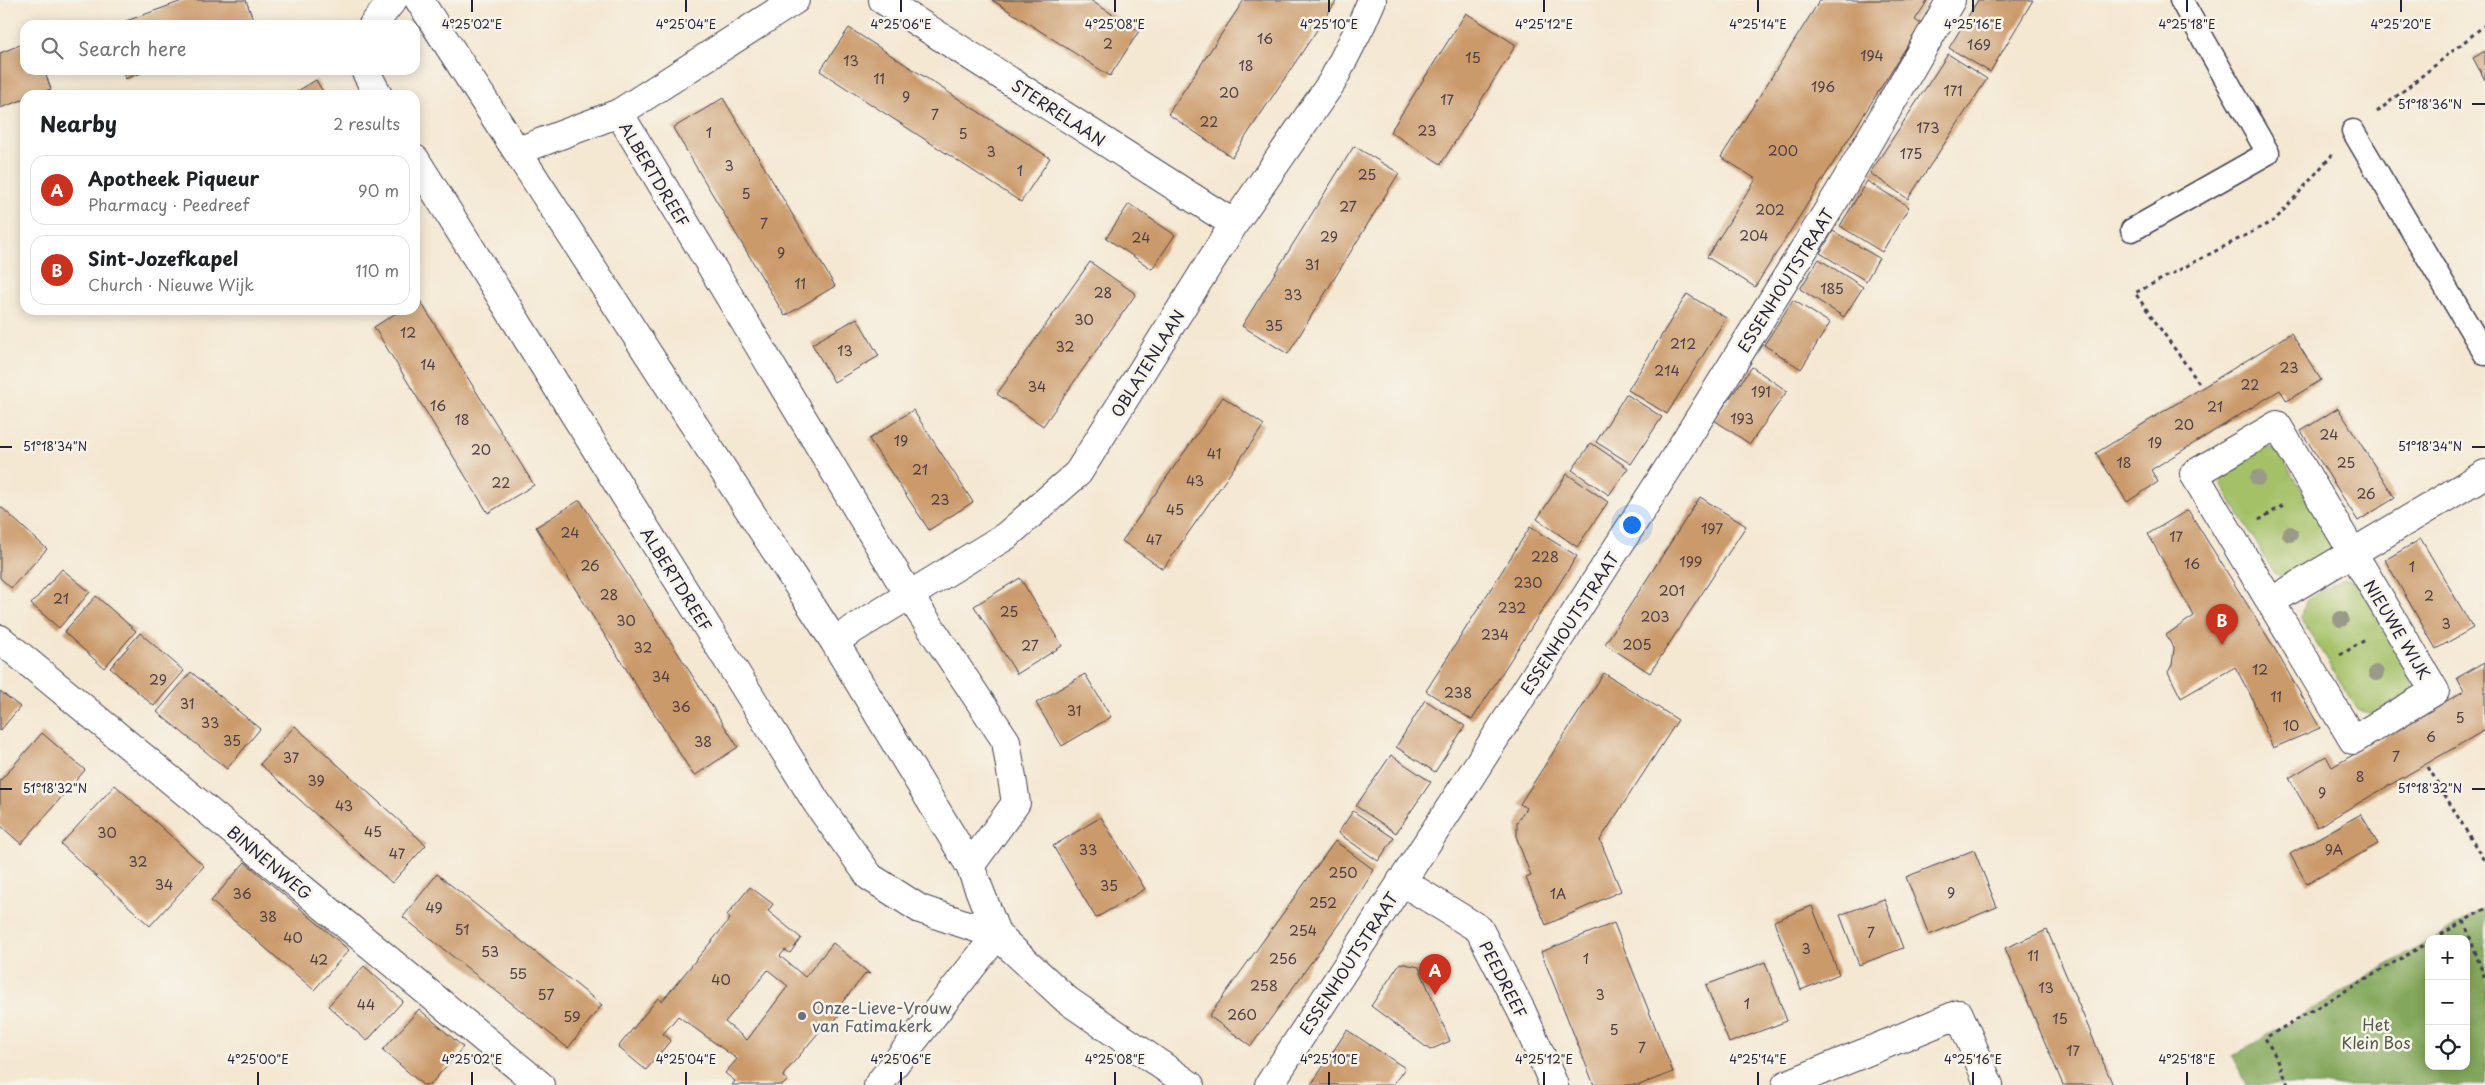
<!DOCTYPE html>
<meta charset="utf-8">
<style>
:root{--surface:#fff;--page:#f6f6f6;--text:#202124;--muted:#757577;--line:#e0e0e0;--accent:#c8321e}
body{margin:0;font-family:"Playpen Sans",sans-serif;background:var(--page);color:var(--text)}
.controls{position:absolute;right:15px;bottom:15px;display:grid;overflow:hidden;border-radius:10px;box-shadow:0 2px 12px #0003}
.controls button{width:45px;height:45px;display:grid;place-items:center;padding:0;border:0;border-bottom:1px solid var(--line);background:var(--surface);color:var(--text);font:25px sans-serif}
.you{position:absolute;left:1631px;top:524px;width:18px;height:18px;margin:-12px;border:4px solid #fff;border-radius:50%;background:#1a73e8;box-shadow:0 0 0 8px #1a73e833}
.badge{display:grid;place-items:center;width:32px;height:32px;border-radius:50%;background:var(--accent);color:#fff;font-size:16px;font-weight:700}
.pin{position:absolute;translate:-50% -41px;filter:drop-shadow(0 1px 2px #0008)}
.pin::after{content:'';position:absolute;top:26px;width:18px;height:15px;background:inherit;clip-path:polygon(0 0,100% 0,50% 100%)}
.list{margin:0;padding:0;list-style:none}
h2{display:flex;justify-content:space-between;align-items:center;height:65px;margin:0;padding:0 20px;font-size:21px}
h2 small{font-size:16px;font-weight:400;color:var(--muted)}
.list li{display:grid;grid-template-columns:32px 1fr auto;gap:15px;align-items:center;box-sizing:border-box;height:70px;margin:0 10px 10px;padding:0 10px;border:1px solid var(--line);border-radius:15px}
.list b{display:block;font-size:19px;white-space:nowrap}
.list p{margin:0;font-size:16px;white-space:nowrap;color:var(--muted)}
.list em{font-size:16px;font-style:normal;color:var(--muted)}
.icon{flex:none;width:28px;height:28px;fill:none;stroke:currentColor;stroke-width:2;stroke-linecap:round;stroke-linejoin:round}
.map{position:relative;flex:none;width:2485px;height:1085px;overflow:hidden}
.search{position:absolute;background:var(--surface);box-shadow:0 2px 12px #0003;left:20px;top:20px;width:400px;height:55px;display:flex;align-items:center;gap:12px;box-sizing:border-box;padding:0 18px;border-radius:15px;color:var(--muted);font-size:19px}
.panel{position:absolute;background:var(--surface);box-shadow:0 2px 12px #0003;left:20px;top:90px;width:400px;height:225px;border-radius:15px}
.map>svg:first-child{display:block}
.green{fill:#a4c168;stroke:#637252}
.forest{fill:#83a75c;stroke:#52644c}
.building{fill:#ca9a6b;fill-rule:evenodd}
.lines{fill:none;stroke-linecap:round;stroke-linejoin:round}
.lane-casing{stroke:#424052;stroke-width:25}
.street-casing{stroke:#424052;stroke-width:30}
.secondary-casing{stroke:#424052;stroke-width:30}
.path{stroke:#424052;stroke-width:3;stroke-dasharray:4 4;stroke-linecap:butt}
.lane{stroke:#fff;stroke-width:22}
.street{stroke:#fff;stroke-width:28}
.secondary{stroke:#fff;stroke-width:28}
.tree{fill:#9a9a88}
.ticks{fill:none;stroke:#22223b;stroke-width:2}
.worship-dot{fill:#6b7280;stroke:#f7f3e8;stroke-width:2}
.labels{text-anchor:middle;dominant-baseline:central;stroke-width:5;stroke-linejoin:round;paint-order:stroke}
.number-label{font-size:14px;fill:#4c4047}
.street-label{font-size:16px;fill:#22223b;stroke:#f7f3e8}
.worship-label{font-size:16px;fill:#5b616d;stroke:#f7f3e8;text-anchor:start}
.park-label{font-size:16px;fill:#505a4b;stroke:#f7f3e8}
.ticks-label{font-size:12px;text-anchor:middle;fill:#22223b;stroke:#f7f3e8;stroke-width:5;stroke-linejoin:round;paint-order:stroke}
</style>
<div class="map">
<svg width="2485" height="1085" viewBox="0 0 2485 1085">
<rect width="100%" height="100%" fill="#f7f3e8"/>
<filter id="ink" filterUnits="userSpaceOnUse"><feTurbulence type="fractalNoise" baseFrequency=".02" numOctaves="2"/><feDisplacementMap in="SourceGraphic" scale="10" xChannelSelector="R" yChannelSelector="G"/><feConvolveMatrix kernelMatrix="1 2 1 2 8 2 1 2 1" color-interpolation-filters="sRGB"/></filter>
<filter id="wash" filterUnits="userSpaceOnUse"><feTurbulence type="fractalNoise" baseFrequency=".0096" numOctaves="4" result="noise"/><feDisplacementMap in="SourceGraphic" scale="20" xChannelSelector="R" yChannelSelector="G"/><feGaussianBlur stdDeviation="1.12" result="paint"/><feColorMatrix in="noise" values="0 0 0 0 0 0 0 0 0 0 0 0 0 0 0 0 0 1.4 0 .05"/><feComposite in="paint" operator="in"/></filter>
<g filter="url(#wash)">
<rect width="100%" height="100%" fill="#f4e8d3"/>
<path class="green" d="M2261,446L2277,449L2331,539L2328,555L2291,577L2275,574L2221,484L2225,467Z
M2343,579L2358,583L2415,676L2411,692L2374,714L2358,710L2301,619L2306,601Z"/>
<path class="forest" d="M2485,908V1085H2246L2232,1056L2429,941V1066H2466V939H2433Z"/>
<g id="blocks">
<path class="building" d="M185,0H246L255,25H115Z
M992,0H1090L1139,31L1110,76Z
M1244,0H1337L1232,157L1168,114Z
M1820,0H1928L1915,20L1921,24L1755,287L1707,257L1756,179L1721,157Z
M1978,0H2033L1990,72L1949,48Z
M1466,13L1516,45L1441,164L1390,132Z
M849,28L1050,158L1021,202L820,71Z
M25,43V70H44L51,89L35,95H25V99L0,108V53Z
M2485,51V80L2473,58Z
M1948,54L1987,79L1908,199L1870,173Z
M122,70H149L125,79Z
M316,80L325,95H291Z
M723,98L835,286L785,316L673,128Z
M1354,146L1399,173L1288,354L1242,326Z
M1867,181L1909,207L1882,252L1840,226Z
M1129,204L1175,235L1152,269L1106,238Z
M1833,231L1879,258L1866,281L1820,253Z
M1819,259L1863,287L1844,317L1800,289Z
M1090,262L1136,294L1043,426L997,394Z
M1687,294L1726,318L1667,414L1628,390Z
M419,299L534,485L488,513L374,327L401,310H415V302Z
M1793,300L1830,323L1801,369L1764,345Z
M857,318L879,356L834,382L812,344Z
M2291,333L2321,380L2287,401L2280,390L2151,470L2158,482L2127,502L2096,453Z
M1752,367L1787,391L1750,444L1714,420Z
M1626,394L1662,417L1631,464L1596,442Z
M1223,397L1264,425L1163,569L1122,541Z
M2338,408L2395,498L2358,521L2301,431Z
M913,410L973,502L929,530L869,439Z
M1591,443L1628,468L1609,495L1572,470Z
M1567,474L1608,502L1577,547L1537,519Z
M1700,497L1746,526L1650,673L1605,644Z
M580,500L738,747L694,776L536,527Z
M0,506L47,549L11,588L0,578Z
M2188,510L2272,644L2320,728L2273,748L2250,694L2235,667L2181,698L2168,672L2172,665L2174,649L2166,635L2194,616L2148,534Z
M1530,527L1577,556L1472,720L1426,691Z
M2421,539L2473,628L2436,649L2385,560Z
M62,569L90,592L59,628L31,604Z
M1020,578L1062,646L1017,674L974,606Z
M96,596L136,631L104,668L64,632Z
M140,633L184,671L154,706L110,668Z
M2485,662V730L2317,827L2289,778L2326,756L2332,767L2464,691L2457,678Z
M191,672L260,729L227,769L157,712Z
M1604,673L1678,720L1600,840L1621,891L1546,925L1526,878L1531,876L1517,839V822L1526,808L1520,804Z
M1085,674L1111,717L1062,746L1036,703Z
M0,691L20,707L0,731Z
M1425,700L1465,726L1435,772L1396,747Z
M295,726L426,845L392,883L260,764Z
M42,733L85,770L21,844L0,825V781Z
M1391,755L1431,782L1396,833L1356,806Z
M115,785L204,866L150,926L61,844Z
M1353,811L1394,838L1378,861L1338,833Z
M2361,814L2378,844L2307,884L2290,854Z
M1101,817L1145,889L1096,918L1053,846Z
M1335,841L1374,870L1353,904L1251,1046L1209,1016Z
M1974,850L1997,907L1929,935L1906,877Z
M245,862L349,950L314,990L211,901Z
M437,874L602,1005L568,1048L403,917Z
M750,887L773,904L768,911L801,938L790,953L785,950L780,956L805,977L833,943L870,974L866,973L840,1005L844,1009L832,1024L828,1021L784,1074L783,1077L788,1080L783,1085H732L735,1081L725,1073L737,1059L678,1016L663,1034L671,1040L646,1070L618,1047L658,998L662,1001L730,919L727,915ZM768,970L788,986L747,1040L725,1022Z
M1884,899L1903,948L1859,965L1840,915Z
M1812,906L1839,974L1801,990L1774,921Z
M1614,923L1673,1072L1639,1085H1594L1541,952Z
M2047,930L2101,1057L2113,1085H2063L2005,948Z
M1765,962L1787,1021L1729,1043L1706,985Z
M1400,963L1419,967L1450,1041L1430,1050L1371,1006Z
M364,966L403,1001L367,1041L328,1006Z
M419,1009L463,1047L430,1085H423L383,1050Z
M1347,1030L1405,1068L1393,1085H1311Z"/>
</g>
</g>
<g filter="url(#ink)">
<use href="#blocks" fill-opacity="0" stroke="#424052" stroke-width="1"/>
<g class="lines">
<defs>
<path id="lane" d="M2353,131L2485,354
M2132,230L2268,153L2181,0"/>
<path id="street" d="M419,0L834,641L970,866L997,935
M883,0L1234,224
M373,25L393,0
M365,70L378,95
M619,113L795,0
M518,151L619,113L909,595L1006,741L1016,803L970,866
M415,159L817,803L870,877L920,909L997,935L1067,1000L1190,1085
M2277,425L2435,691L2353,740L2194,474Z
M2270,602L2485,474
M0,639L540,1085
M834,641L1006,536L1078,473L1234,224L1332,82L1362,23L1372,0
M1401,881L1479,929L1522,1012L1554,1085
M878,1085L997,935
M1786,1085L1959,1014L1989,1085"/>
<path id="secondary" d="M1269,1085L1472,774L1667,470L1837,196L1951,0"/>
</defs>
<use href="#lane" class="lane-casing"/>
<use href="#street" class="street-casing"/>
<use href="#secondary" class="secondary-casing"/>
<path class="path" d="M2377,112L2485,25
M2199,383L2135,293L2275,220L2332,155
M2259,520L2285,504
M2340,655L2367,639
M2428,767L2485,862
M2485,909L2464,921L2485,979
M2434,939L2464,921
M2288,1085L2279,1062L2265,1038L2429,942"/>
<use href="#lane" class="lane"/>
<use href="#street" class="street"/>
<use href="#secondary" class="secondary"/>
</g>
<g class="tree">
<circle cx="2258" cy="478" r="8"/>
<circle cx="2290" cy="534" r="8"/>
<circle cx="2341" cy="619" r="8"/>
<circle cx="2376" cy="673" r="8"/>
</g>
</g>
<path class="ticks" d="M472,0V12M686,0V12M901,0V12M1115,0V12M1329,0V12M1544,0V12M1758,0V12M1973,0V12M2187,0V12M2401,0V12M2472,104H2485M0,447H12M2472,447H2485M0,789H12M2472,789H2485M258,1072V1085M472,1072V1085M686,1072V1085M901,1072V1085M1115,1072V1085M1329,1072V1085M1544,1072V1085M1758,1072V1085M1973,1072V1085M2187,1072V1085"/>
<circle class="worship-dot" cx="802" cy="1016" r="5"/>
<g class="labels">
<g class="number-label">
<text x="1265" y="38">16</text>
<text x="1108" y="43">2</text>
<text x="1979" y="44">169</text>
<text x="1872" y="55">194</text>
<text x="1473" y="57">15</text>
<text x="851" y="60">13</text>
<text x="1246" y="65">18</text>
<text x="879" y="78">11</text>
<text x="1823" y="86">196</text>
<text x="1953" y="90">171</text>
<text x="1229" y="92">20</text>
<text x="906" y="96">9</text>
<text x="1447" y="99">17</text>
<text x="935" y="114">7</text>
<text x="1209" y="121">22</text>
<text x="1928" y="127">173</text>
<text x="1427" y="130">23</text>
<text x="709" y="132">1</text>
<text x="963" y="133">5</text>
<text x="1783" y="150">200</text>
<text x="991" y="151">3</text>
<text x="1911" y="153">175</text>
<text x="729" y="165">3</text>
<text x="1020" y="170">1</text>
<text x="1367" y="174">25</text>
<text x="746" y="193">5</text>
<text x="1348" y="206">27</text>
<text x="1770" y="209">202</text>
<text x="764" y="223">7</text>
<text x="1754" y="235">204</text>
<text x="1329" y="236">29</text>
<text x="1141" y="237">24</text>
<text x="781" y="252">9</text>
<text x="1312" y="264">31</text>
<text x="800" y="283">11</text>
<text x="1832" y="288">185</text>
<text x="1103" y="292">28</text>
<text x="1293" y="294">33</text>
<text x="1084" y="319">30</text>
<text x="1274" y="325">35</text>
<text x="408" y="332">12</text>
<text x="1683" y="343">212</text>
<text x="1065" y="346">32</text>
<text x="845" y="350">13</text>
<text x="428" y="364">14</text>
<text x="2289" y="367">23</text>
<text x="1667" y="370">214</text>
<text x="2250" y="384">22</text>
<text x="1037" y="386">34</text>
<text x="1761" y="391">191</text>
<text x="438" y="405">16</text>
<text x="2215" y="406">21</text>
<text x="1742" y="418">193</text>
<text x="462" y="419">18</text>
<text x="2184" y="424">20</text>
<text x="2329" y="434">24</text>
<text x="901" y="440">19</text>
<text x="2155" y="442">19</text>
<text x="481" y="449">20</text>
<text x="1214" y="453">41</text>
<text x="2124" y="462">18</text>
<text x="2346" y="462">25</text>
<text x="920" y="469">21</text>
<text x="1195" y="480">43</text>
<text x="501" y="482">22</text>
<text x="2366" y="493">26</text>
<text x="940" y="499">23</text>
<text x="1175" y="509">45</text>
<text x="1712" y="528">197</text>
<text x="570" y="532">24</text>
<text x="2176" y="536">17</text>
<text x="1154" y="539">47</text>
<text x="1545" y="556">228</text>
<text x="1691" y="561">199</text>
<text x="2192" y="563">16</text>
<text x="590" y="565">26</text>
<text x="2412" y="566">1</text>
<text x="1528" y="582">230</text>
<text x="1672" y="590">201</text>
<text x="609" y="594">28</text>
<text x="2429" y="595">2</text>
<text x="61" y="598">21</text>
<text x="1512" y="607">232</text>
<text x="1009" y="611">25</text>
<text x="1655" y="616">203</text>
<text x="626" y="620">30</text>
<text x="2446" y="623">3</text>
<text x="1495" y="634">234</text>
<text x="1637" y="644">205</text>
<text x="1030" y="645">27</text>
<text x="643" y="647">32</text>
<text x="2260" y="669">12</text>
<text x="661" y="676">34</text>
<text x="158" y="679">29</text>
<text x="1458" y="692">238</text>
<text x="2276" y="696">11</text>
<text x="187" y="703">31</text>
<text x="681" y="706">36</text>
<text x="1074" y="710">31</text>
<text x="2460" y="717">5</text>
<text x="210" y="722">33</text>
<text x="2291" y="725">10</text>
<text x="2431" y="736">6</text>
<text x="232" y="740">35</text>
<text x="703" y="741">38</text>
<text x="2396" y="756">7</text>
<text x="291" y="757">37</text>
<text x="2360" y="776">8</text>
<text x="316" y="780">39</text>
<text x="2322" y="792">9</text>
<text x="344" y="805">43</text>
<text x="373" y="831">45</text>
<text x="107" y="832">30</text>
<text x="1088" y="849">33</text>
<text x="2334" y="849">9A</text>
<text x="397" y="853">47</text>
<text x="138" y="861">32</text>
<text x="1343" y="872">250</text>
<text x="164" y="884">34</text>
<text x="1109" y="885">35</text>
<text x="1951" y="892">9</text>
<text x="242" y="893">36</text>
<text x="1558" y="893">1A</text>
<text x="1323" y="902">252</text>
<text x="434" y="907">49</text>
<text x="268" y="916">38</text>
<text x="462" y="929">51</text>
<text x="1303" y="930">254</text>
<text x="1871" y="932">7</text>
<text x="293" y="937">40</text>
<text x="1806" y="948">3</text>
<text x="490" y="951">53</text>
<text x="2033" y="955">11</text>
<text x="1283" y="958">256</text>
<text x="1586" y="958">1</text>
<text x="319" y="959">42</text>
<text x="518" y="973">55</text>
<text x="721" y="979">40</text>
<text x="1264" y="985">258</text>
<text x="2046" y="987">13</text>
<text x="546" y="994">57</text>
<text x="1600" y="994">3</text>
<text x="1747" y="1003">1</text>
<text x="366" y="1004">44</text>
<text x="1242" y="1014">260</text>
<text x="572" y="1016">59</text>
<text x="2060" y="1018">15</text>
<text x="1614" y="1029">5</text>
<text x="1642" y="1047">7</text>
<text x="2073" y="1050">17</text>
</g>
<g class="street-label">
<text transform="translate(1059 112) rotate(33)">STERRELAAN</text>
<text transform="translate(655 174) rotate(59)">ALBERTDREEF</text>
<text transform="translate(1785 280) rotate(-58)">ESSENHOUTSTRAAT</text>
<text transform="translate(1147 363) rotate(-58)">OBLATENLAAN</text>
<text transform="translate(677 579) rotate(58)">ALBERTDREEF</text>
<text transform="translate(1569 623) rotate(-57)">ESSENHOUTSTRAAT</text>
<text transform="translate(2398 629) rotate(59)">NIEUWE WIJK</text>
<text transform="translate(270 862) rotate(40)">BINNENWEG</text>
<text transform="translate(1348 963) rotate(-57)">ESSENHOUTSTRAAT</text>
<text transform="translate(1504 979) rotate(63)">PEEDREEF</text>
</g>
<g class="worship-label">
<text x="812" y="1007">Onze-Lieve-Vrouw<tspan x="812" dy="18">van Fatimakerk</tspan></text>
</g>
<g class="park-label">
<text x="2376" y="1024">Het<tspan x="2376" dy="18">Klein Bos</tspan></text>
</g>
</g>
<g class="ticks-label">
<text x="472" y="29">4°25'02"E</text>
<text x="686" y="29">4°25'04"E</text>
<text x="901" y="29">4°25'06"E</text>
<text x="1115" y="29">4°25'08"E</text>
<text x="1329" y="29">4°25'10"E</text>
<text x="1544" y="29">4°25'12"E</text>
<text x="1758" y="29">4°25'14"E</text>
<text x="1973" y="29">4°25'16"E</text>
<text x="2187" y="29">4°25'18"E</text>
<text x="2401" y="29">4°25'20"E</text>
<text x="2430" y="109">51°18'36"N</text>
<text x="55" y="451">51°18'34"N</text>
<text x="2430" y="451">51°18'34"N</text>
<text x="55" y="793">51°18'32"N</text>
<text x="2430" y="793">51°18'32"N</text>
<text x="258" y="1064">4°25'00"E</text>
<text x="472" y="1064">4°25'02"E</text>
<text x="686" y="1064">4°25'04"E</text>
<text x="901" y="1064">4°25'06"E</text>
<text x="1115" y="1064">4°25'08"E</text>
<text x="1329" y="1064">4°25'10"E</text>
<text x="1544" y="1064">4°25'12"E</text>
<text x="1758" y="1064">4°25'14"E</text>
<text x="1973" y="1064">4°25'16"E</text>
<text x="2187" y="1064">4°25'18"E</text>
</g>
</svg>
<div class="controls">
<button>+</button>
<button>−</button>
<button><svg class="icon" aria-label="locate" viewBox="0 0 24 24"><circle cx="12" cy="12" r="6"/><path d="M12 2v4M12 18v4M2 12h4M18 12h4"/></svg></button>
</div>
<div class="you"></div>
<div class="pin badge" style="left:1435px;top:995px">A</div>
<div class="pin badge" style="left:2222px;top:645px">B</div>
<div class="search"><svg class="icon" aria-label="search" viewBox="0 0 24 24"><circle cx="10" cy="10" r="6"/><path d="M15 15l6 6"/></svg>Search here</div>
<section class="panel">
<h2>Nearby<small>2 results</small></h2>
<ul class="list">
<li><span class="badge">A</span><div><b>Apotheek Piqueur</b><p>Pharmacy · Peedreef</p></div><em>90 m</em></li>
<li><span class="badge">B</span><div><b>Sint-Jozefkapel</b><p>Church · Nieuwe Wijk</p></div><em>110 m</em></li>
</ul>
</section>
</div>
